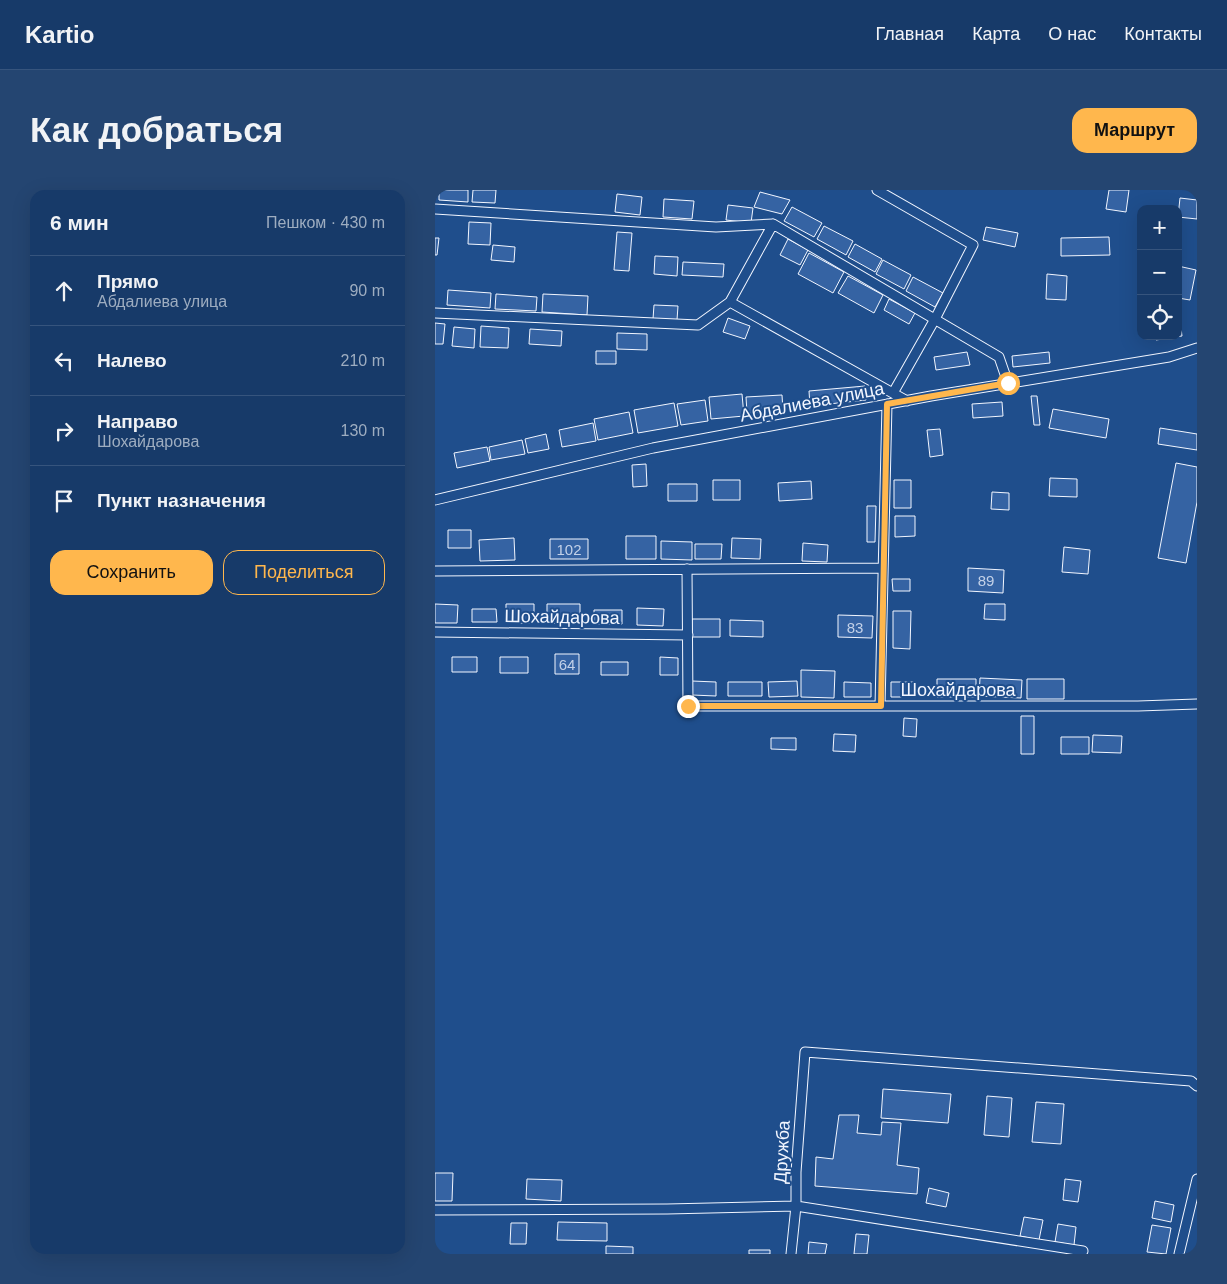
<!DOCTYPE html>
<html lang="ru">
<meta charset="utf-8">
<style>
:root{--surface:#173a69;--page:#244571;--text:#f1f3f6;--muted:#9eadc0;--line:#36547d;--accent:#ffb74d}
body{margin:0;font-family:Helvetica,sans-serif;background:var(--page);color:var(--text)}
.controls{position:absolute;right:15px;top:15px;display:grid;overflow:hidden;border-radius:10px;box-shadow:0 5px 20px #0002}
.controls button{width:45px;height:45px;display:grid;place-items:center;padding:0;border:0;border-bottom:1px solid var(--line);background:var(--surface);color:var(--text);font:25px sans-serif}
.stop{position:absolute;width:15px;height:15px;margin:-11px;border:4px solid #ffb74d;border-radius:50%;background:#fff}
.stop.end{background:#ffb74d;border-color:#fff;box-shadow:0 1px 5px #0008}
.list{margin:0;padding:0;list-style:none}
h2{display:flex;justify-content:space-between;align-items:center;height:65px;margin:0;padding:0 20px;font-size:21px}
h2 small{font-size:16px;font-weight:400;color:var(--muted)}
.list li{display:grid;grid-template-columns:32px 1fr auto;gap:15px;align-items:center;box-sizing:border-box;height:70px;padding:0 20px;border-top:1px solid var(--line)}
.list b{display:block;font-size:19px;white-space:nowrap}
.list p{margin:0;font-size:16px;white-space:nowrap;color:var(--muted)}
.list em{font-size:16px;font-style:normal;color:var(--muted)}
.actions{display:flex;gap:10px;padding:15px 20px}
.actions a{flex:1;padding:11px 0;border:1px solid var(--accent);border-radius:15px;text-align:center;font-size:18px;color:var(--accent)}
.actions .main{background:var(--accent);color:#111}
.icon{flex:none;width:28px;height:28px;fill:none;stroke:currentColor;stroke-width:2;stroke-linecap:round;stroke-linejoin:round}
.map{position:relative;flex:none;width:762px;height:1064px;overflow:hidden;border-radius:15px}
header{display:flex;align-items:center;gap:30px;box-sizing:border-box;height:70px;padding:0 25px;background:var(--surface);border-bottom:1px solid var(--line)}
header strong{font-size:24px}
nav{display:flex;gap:28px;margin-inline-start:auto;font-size:18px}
.intro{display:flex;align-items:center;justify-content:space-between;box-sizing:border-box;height:120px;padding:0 30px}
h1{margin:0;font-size:35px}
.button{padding:12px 22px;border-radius:15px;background:var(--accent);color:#111;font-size:18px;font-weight:700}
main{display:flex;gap:30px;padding:0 30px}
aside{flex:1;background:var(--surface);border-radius:15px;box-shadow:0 5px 20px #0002}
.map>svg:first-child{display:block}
.building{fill:#3563a3;stroke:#f2f6ff}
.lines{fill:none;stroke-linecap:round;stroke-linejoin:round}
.street-casing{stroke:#f2f6ff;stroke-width:11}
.street{stroke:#1f4e8c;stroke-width:9}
.route{stroke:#ffb74d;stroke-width:6}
.labels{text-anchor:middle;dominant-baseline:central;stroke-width:4;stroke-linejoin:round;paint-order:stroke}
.number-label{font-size:15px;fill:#c3d1e8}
.street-label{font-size:18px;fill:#f2f6ff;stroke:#1f4e8c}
</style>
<header>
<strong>Kartio</strong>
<nav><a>Главная</a><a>Карта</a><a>О нас</a><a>Контакты</a></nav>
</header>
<div class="intro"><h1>Как добраться</h1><a class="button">Маршрут</a></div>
<main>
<aside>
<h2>6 мин<small>Пешком · 430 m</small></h2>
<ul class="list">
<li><svg class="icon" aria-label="ahead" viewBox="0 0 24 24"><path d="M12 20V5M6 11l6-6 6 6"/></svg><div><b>Прямо</b><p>Абдалиева улица</p></div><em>90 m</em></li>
<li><svg class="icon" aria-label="left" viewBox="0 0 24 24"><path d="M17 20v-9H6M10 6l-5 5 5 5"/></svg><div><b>Налево</b></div><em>210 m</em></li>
<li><svg class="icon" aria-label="right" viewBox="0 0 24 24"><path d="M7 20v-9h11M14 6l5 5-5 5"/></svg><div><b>Направо</b><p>Шохайдарова</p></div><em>130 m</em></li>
<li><svg class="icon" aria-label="arrive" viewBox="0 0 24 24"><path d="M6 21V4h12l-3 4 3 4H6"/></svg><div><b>Пункт назначения</b></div></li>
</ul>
<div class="actions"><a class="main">Сохранить</a><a>Поделиться</a></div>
</aside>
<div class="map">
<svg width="762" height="1064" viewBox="0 0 762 1064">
<rect width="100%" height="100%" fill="#1f4e8c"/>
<path class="building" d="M4,0H33V12L4,10Z
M38,0H61L60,13L37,12Z
M674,0H694L691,22L671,19Z
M325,2L355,10L347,24L319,17Z
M182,4L207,7L205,25L180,22Z
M745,8L762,10V29L743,27Z
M229,9L259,11L257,29L228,27Z
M293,15L318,18L316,33L291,30Z
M357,17L387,33L379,47L349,31Z
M34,32L56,33L55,55L33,54Z
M389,36L418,51L411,65L382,49Z
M551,37L583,43L580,57L548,50Z
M182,42L197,43L194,81L179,80Z
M674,47L675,65L626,66V48Z
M0,48H4L2,65H0Z
M353,49L373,60L365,75L345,65Z
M420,54L447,69L440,82L413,67Z
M58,55L80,57L79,72L56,70Z
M374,63L409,82L398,103L363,84Z
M220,66L243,67L242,86L219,84Z
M448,70L476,85L469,99L441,84Z
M248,72L289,74L288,87L247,85Z
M743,76L761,80L755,110L743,108Z
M612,84L632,86L631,110L611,109Z
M413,86L448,105L439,123L403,103Z
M478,87L508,103L500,117L471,101Z
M13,100L56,103L55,118L12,115Z
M61,104L102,107L101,121L60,119Z
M108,104L153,106L152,125L107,122Z
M454,109L480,123L474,134L449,120Z
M219,115L243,116L242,130L218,129Z
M293,128L315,136L310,149L288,142Z
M743,130H745L747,146L721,150L720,146H743Z
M0,133L10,134L8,154H0Z
M46,136L74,138L73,158L45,157Z
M19,137L40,139L39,158L17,156Z
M95,139L127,141L126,156L94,154Z
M182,143L212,144V160L182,159Z
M161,161H181V174H161Z
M532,162L535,175L501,180L499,167Z
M614,162L615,173L578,177L577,166Z
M430,196L431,210L375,216L374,201Z
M307,204L309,226L276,229L274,207Z
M347,205L348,221L312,223L311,207Z
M596,206H602L605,235H599Z
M270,210L273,231L246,235L242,214Z
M567,212L568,226L538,228L537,214Z
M239,213L243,236L203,243L199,220Z
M618,219L674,229L671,248L614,238Z
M194,222L198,243L163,250L159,229Z
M158,233L161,251L127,257L124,240Z
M725,238L762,244V260L723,254Z
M505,239L508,265L495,267L492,240Z
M111,244L114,259L93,263L90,249Z
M87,250L90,264L56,270L54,257Z
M52,257L55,271L22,278L19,263Z
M741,273L762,277V312L751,373L723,368Z
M211,274L212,296L198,297L197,275Z
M615,288L642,289V307L614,306Z
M278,290H305V310H278Z
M459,290H476V318H459Z
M376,291L377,309L344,311L343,293Z
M233,294H262V311H233Z
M557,302L574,303V320L556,319Z
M432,316H441L440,352H432Z
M460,326H480V346L460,347Z
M13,340H36V358H13Z
M191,346H221V369H191Z
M79,348L80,370L45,371L44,350Z
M297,348L326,349L325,369L296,368Z
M115,349H153V369H115Z
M226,351L257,352V370L226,369Z
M368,353L393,355L392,372L367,371Z
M260,354H287L286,369H260Z
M629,357L655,360L653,384L627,382Z
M533,378L569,380L568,403L533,401Z
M457,389H475V401H458Z
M0,414L23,415L22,433H0Z
M71,414H99V433H71Z
M112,414H145V433H112Z
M550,414H570V430L549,429Z
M202,418L229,419L228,436L202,435Z
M37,419H61L62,432H37Z
M159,420H187V434H159Z
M458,421H476L475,459L458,458Z
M403,425L438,426L437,448L403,447Z
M257,429H285V447H257Z
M295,430L328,431V447L295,446Z
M120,464H144V484H120Z
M17,467H42V482H17Z
M65,467H93V483H65Z
M225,467L243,468V485H225Z
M166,472H193V485H166Z
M366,480L400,481L399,508L366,507Z
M545,488L587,490L586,508L544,506Z
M502,489H541V507H502Z
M592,489H629V509H592Z
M257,491L281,492V506L257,505Z
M362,491L363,506L334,507L333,492Z
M293,492H327V506H293Z
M409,492L436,493V507H409Z
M456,492H481V507H456Z
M586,526H599V564H586Z
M469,528L482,529L481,547L468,546Z
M399,544L421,545L420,562L398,561Z
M658,545L687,546L686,563L657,562Z
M626,547H654V564H626Z
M336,548H361V560L336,559Z
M448,899L516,904L513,933L446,928Z
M552,906L577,908L574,947L549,945Z
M601,912L629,914L626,954L597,952Z
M404,925H424L422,943L446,945L447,932L466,933L462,975L484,978L482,1004L380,996L381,967L398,969Z
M0,983H18L17,1011H0Z
M92,989L127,990L126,1011L91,1009Z
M630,989L646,991L643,1012L628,1010Z
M494,998L514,1003L511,1017L491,1013Z
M720,1011L739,1015L736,1032L717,1028Z
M589,1027L608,1030L604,1050L585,1046Z
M123,1032L172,1033V1051L122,1050Z
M76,1033H92L91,1054H75Z
M623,1034L641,1037L639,1055L620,1052Z
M717,1035L736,1038L731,1064L712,1062Z
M421,1044L434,1045L432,1064H419Z
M374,1052L392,1054L390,1064H373Z
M171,1056L198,1057V1064H171Z
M314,1060H335V1064H314Z"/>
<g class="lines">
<defs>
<path id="street" d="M442,0L538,55L500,129L458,203
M0,19L281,37L338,34L564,167L573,193
M295,112L472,211
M0,123L263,135L295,112L338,34
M0,310L218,258L496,206L734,167L762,158
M252,379L253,516H703L762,514
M0,381L448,378
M0,442L253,445
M445,516L452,214
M0,1020L232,1019L361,1016L648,1061
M356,1064L361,1016V982L370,862L756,891L762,896
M744,1064L762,989"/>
</defs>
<use href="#street" class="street-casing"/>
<use href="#street" class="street"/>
</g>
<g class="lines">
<path class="route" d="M253,516H446L452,214L573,193"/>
</g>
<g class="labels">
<g class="number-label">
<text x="134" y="359">102</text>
<text x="551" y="390">89</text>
<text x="420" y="437">83</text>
<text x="132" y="474">64</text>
</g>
<g class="street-label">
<text transform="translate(377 212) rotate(-11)">Абдалиева улица</text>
<text transform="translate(127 427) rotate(1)">Шохайдарова</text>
<text x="523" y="500">Шохайдарова</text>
<text transform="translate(347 962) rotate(-87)">Дружба</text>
</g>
</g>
</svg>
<div class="controls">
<button>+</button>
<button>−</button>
<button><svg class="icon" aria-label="locate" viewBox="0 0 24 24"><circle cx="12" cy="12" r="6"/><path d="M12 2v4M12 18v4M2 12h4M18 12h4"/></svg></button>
</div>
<div class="stop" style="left:573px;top:193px"></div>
<div class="stop end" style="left:253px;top:516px"></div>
</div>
</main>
